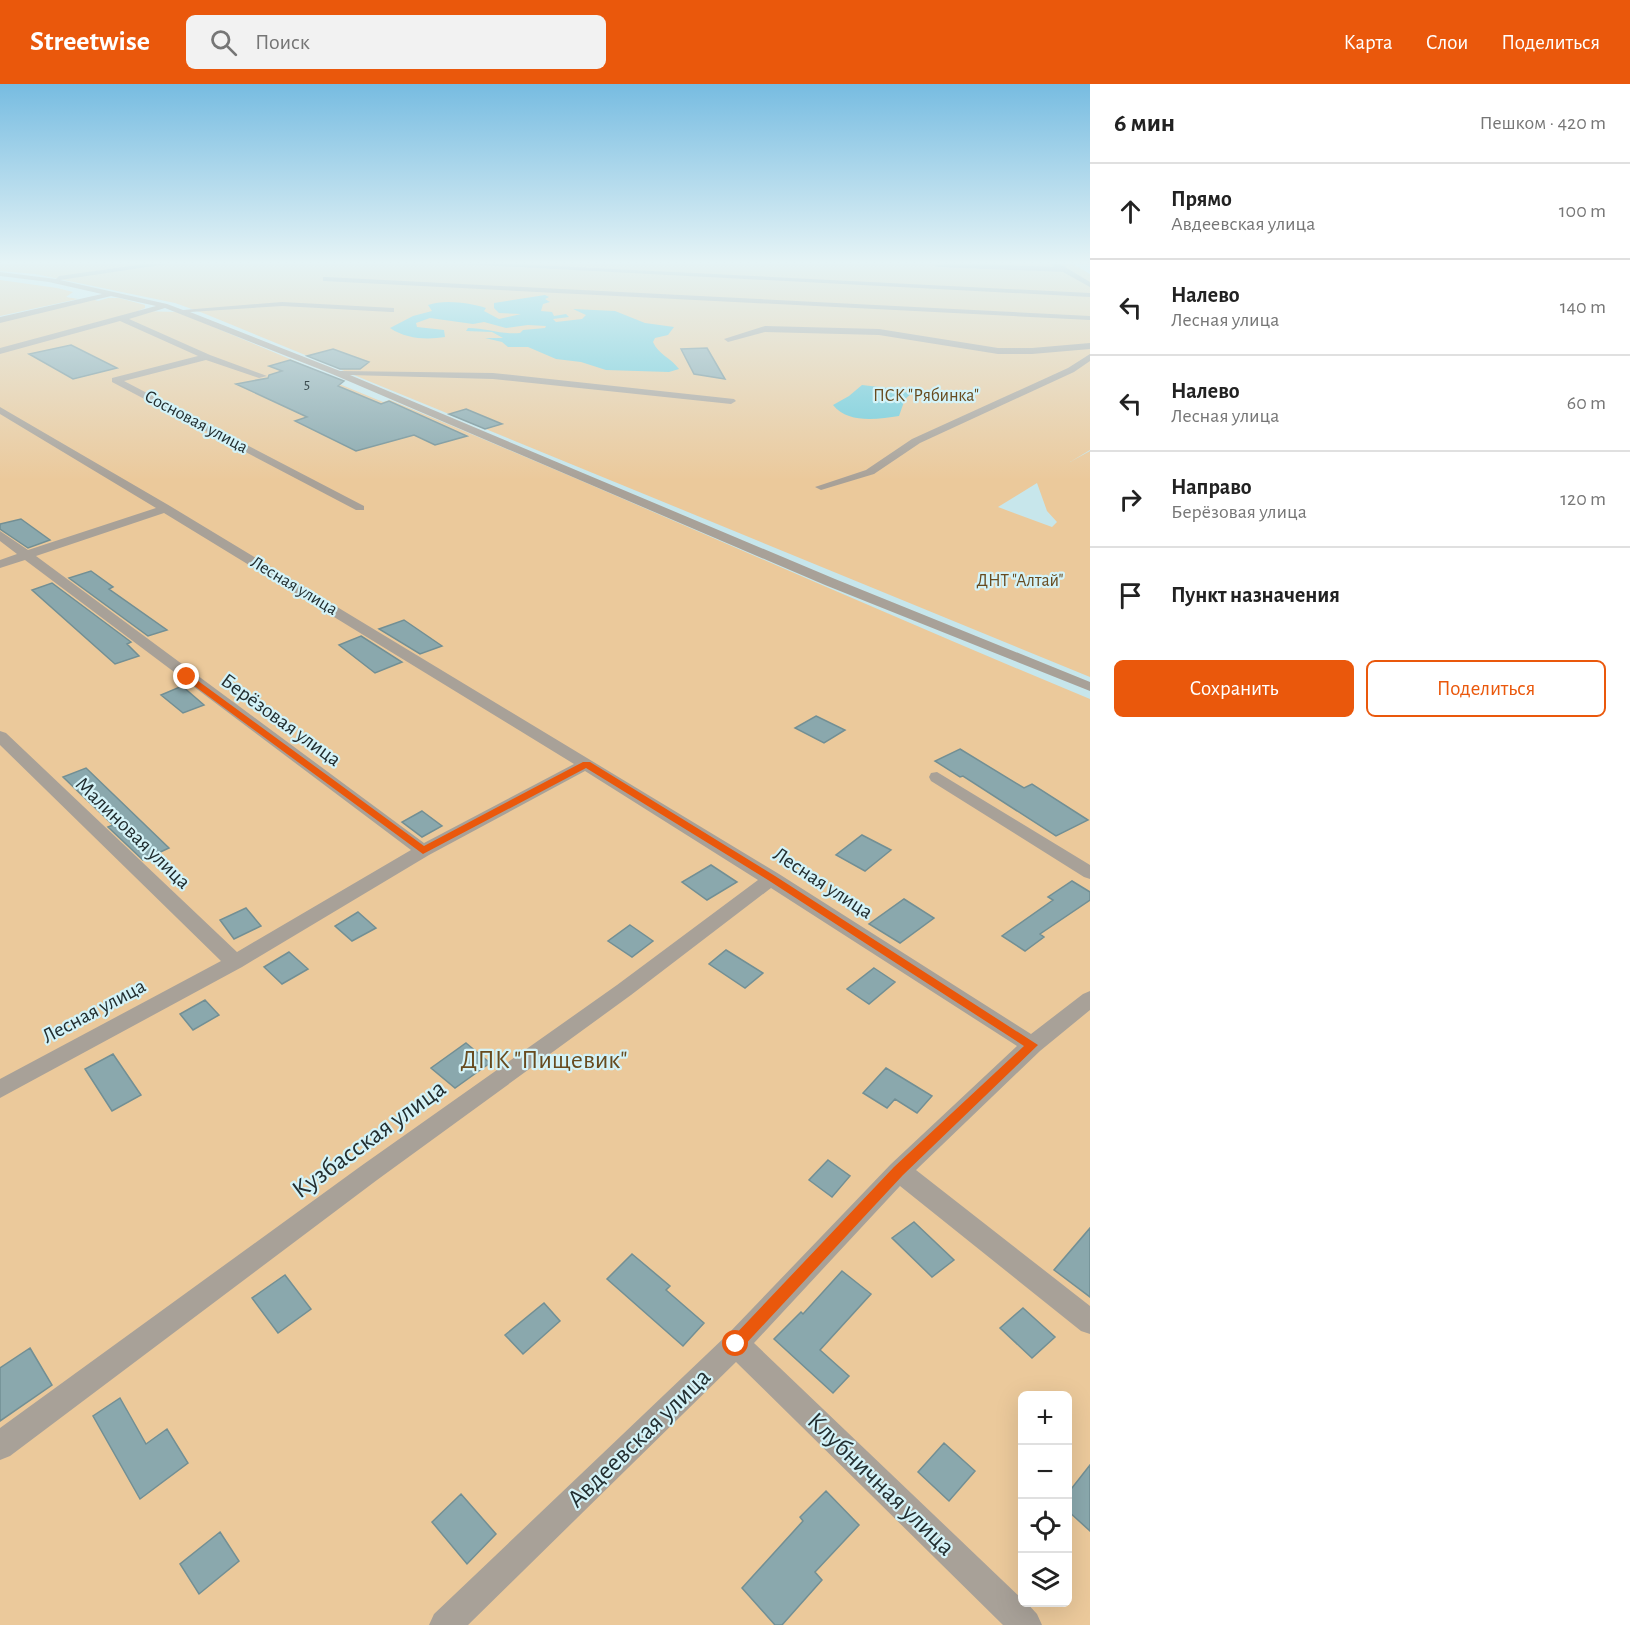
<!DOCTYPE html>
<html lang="ru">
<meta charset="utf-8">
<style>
:root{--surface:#fff;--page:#f2f2f2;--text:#222;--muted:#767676;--line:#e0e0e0;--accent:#ea580c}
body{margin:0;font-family:"Alegreya Sans",sans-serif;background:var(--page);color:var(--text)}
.controls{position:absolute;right:18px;bottom:18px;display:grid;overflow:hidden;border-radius:9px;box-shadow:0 6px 24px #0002}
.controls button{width:54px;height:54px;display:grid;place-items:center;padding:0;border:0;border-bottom:2px solid var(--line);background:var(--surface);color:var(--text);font:30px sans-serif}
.stop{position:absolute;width:18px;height:18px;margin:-14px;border:4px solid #ea580c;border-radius:50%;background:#fff}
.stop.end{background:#ea580c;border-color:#fff;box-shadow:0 2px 6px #0008}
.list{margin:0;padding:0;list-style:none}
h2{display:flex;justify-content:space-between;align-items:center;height:78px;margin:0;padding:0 24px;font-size:26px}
h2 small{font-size:20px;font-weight:400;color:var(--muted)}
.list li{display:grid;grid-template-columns:39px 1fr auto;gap:18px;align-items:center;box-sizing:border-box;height:96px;padding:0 24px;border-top:2px solid var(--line)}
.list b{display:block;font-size:22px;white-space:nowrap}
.list p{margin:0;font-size:20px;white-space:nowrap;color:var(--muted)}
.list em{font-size:20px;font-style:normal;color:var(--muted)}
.actions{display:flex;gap:12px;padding:18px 24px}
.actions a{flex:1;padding:14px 0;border:2px solid var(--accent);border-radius:9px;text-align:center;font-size:21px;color:var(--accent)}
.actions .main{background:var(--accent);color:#fff}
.icon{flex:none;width:33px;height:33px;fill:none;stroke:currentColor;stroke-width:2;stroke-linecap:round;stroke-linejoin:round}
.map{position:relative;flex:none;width:1090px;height:1541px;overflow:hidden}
header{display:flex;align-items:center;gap:36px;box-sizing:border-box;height:84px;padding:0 30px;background:var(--accent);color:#fff}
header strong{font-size:28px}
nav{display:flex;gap:33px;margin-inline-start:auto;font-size:21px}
.search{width:420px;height:54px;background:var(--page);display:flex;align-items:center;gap:15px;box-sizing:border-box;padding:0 21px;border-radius:9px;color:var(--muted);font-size:22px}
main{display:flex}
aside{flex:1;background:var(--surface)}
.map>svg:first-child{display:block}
.green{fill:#ebc99b;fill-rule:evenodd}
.water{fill:#6ec9d6}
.building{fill:#8aa8ad;stroke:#728f94;stroke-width:1.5}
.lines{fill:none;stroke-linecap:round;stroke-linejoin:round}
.minor{fill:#a8a198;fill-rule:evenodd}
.route{fill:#ea580c}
.labels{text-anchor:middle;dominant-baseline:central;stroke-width:4.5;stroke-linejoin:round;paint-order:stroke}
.far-number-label{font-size:15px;fill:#3c4c4f}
.far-park-label{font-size:18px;fill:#684b1f;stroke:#d4f3f8}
.far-street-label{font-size:18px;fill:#222e30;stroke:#d4f3f8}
.street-label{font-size:21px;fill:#222e30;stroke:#d4f3f8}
.near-park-label{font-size:26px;fill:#684b1f;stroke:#d4f3f8}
.near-street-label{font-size:26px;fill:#222e30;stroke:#d4f3f8}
</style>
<header>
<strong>Streetwise</strong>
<div class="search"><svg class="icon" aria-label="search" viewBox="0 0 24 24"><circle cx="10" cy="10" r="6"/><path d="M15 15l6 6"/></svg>Поиск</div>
<nav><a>Карта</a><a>Слои</a><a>Поделиться</a></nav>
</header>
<main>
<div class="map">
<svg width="1090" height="1541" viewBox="0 0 1090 1541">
<rect width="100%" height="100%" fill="#c7e6eb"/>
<path class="green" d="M0,180H1073L1090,190V366L1070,378L1090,367V593L203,229L175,219L35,190L0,187ZM1037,399L1047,427L1057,438L1052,443L998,423Z
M0,196L57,204L73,208L66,213L78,215L0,232Z
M108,214H119L145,221V224L138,227L178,228L321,288L315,290L383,318L390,316C624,413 856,518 1090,615V1541H0V236L92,215L98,217ZM1023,1312H1068V1518H1023Z"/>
<path class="water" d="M545,211L549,213L545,215L550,218L543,220L541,227L552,228L554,232L566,230L569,233L553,235L556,238L582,235L586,231L573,225L615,227L645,239L674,243L668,251L655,254L653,258C658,270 671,274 679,285L669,288L606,286L581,278L556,275L528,263H508L502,258L485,254H503L492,248L466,247L468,244C486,244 503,251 520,249L523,246L545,244L546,242L528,241L506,244L484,238L473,240L430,234L416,239L417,243L444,246L445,253C427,256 406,255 390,244L413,232L432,227L428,221C444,215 471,219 486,224L484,227L499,235L521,230L499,229L494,224V219Z
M862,301L896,305L911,310L905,315L899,332C878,335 848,340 833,321L849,312Z"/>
<path class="building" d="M71,261L117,284L73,295L29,270Z
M707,264L725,295L694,290L681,265Z
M333,265L369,278L360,285H340L307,272Z
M290,276L344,297L338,302L381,320L389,317L467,352L435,361L414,351L356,367L295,337L307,333L236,300L268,294L269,291L282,287L269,282Z
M466,325L502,340L485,345L449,330Z
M21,435L50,456L28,464L0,445V440Z
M91,487L113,503L109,505L167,546L148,552L69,494Z
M52,499L131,558L127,560L139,572L115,580L32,506Z
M404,536L442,562L420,570L379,545Z
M361,552L402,578L375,589L339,561Z
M182,602L204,621L183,629L161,611Z
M816,632L845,646L824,659L795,644Z
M960,665L1024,704L1032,700L1088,736L1056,752L963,692L960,693L935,677Z
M86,684L169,764L143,776L108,743L113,741L63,693Z
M422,727L442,742L422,753L402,738Z
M862,751L891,766L865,787L836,771Z
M711,781L737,798L707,816L682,798Z
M1072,797L1090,808V816L1040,850L1044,853L1025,867L1002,852L1053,816L1048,813Z
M904,815L934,834L900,859L869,840Z
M246,824L261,842L234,855L220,836Z
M358,828L376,844L352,857L335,842Z
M630,841L653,857L632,873L608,857Z
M726,866L763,889L745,904L709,880Z
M289,868L308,885L282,900L264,883Z
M874,884L895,898L869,920L847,905Z
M205,916L219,931L193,946L180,930Z
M466,959L490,979L455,1004L431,984Z
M113,970L141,1011L112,1027L85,985Z
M886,984L932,1012L917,1029L895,1015L887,1024L863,1009Z
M828,1076L850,1092L832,1113L809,1096Z
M914,1138L954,1176L932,1193L892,1154Z
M1090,1144V1213L1054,1186Z
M632,1170L670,1202L666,1206L704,1239L683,1262L607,1195Z
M842,1187L871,1210L820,1266L849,1292L833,1309L774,1255L801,1228L803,1230Z
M285,1191L311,1225L278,1249L252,1214Z
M544,1219L560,1237L523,1270L505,1251Z
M1023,1224L1055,1253L1032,1274L1000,1244Z
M30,1264L52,1301L0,1337V1284Z
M120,1314L146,1360L167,1345L188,1379L140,1415L93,1332Z
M944,1359L975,1387L949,1417L918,1388Z
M1090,1381V1447L1068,1427V1409Z
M826,1407L859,1441L815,1488L822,1496L782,1541H775L742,1504L803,1437L800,1433Z
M461,1410L496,1450L467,1480L432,1438Z
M220,1448L239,1477L199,1510L180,1480Z"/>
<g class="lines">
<path class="minor" d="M145,180H167L60,196L167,220L183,226L282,218L394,224V228H391L282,222L190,228L340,287L493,289L734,315L736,317L731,320L493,295L350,291L835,495L1090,598V607L825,501L332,290L165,224L129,235L210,271L267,292L259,294L206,276L124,297L364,422V426H356L112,298V294L198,272L120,237L0,270V264L156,222L111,212L0,239V233L102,210L49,198L0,192V188L56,195L59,192Z
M460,180H514L1090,209V213Z
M976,180L1055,183L1051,180H1060L1090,198V203L1063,188L938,183L934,181Z
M326,193L1090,232V236L323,197V193Z
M765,242L879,245L998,264H1032L1090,259V265L1032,270H998L879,251L765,248L728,258L724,255Z
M1090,270V277L1074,288L920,359L874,390L821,406L815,403L866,386L912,355L1068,284Z
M0,323L170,422L779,790L1031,950L1083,910L1090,907V926L1040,967L916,1086L1090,1222V1250L1081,1247L900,1102L754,1259L1023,1516V1518H1026L1037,1530L1042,1541H1003L736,1278L468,1541H429L434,1530L727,1251L891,1080L1017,962L771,804L631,911L377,1096L10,1372L0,1376V1344L361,1082L617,901L758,796L585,687L429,771L242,883L0,1014V995L221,877L0,661V647L6,649L237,868L411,766L25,476L0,484V476L17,470L0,457V447L28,466L156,424L0,330ZM164,429L574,680L424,759L36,472Z
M937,688L1090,781V795L1084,793L931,697L929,693L931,689Z"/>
</g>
<linearGradient id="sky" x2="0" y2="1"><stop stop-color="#77bce1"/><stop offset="0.45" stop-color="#e6f4f6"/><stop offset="1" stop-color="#e6f4f6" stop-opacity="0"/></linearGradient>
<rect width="1090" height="396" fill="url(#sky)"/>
<path class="route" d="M185,591H190L424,762L583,678H590L775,792L1038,961L903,1091L741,1265L736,1267L731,1265L729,1260L731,1255L894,1083L1024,962L768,796L586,684L423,770L185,595Z"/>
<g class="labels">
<g class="far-number-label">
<text x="307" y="300">5</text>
</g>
<g class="far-park-label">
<text x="926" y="312">ПСК "Рябинка"</text>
<text x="1020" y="497">ДНТ "Алтай"</text>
</g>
<g class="far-street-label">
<text transform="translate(196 338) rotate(28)">Сосновая улица</text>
<text transform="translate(294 502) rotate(31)">Лесная улица</text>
</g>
<g class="street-label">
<text transform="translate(281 636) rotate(36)">Берёзовая улица</text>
<text transform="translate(133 749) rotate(44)">Малиновая улица</text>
<text transform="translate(823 799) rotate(33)">Лесная улица</text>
<text transform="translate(94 927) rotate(-28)">Лесная улица</text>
</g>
<g class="near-park-label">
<text x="544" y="976">ДПК "Пищевик"</text>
</g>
<g class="near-street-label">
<text transform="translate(369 1055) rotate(-36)">Кузбасская улица</text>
<text transform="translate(639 1354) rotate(-44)">Авдеевская улица</text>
<text transform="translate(881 1400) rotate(44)">Клубничная улица</text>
</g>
</g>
</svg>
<div class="controls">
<button>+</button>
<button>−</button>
<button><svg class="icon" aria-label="locate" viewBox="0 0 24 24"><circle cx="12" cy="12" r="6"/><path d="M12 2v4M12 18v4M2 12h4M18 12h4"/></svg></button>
<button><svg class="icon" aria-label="layers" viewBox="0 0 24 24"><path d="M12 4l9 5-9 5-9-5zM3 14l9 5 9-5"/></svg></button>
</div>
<div class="stop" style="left:736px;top:1260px"></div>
<div class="stop end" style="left:187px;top:593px"></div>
</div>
<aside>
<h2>6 мин<small>Пешком · 420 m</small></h2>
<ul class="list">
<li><svg class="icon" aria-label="ahead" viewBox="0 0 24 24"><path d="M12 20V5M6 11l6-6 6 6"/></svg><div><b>Прямо</b><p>Авдеевская улица</p></div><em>100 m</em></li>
<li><svg class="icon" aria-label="left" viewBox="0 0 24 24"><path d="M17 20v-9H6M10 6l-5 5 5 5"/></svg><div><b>Налево</b><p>Лесная улица</p></div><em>140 m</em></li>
<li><svg class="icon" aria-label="left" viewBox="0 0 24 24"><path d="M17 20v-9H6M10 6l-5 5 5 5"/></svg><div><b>Налево</b><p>Лесная улица</p></div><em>60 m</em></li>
<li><svg class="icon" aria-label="right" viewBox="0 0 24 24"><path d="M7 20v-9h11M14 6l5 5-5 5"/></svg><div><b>Направо</b><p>Берёзовая улица</p></div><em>120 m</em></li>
<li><svg class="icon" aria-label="arrive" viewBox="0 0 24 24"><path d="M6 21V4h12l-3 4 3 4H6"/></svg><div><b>Пункт назначения</b></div></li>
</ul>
<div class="actions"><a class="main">Сохранить</a><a>Поделиться</a></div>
</aside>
</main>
